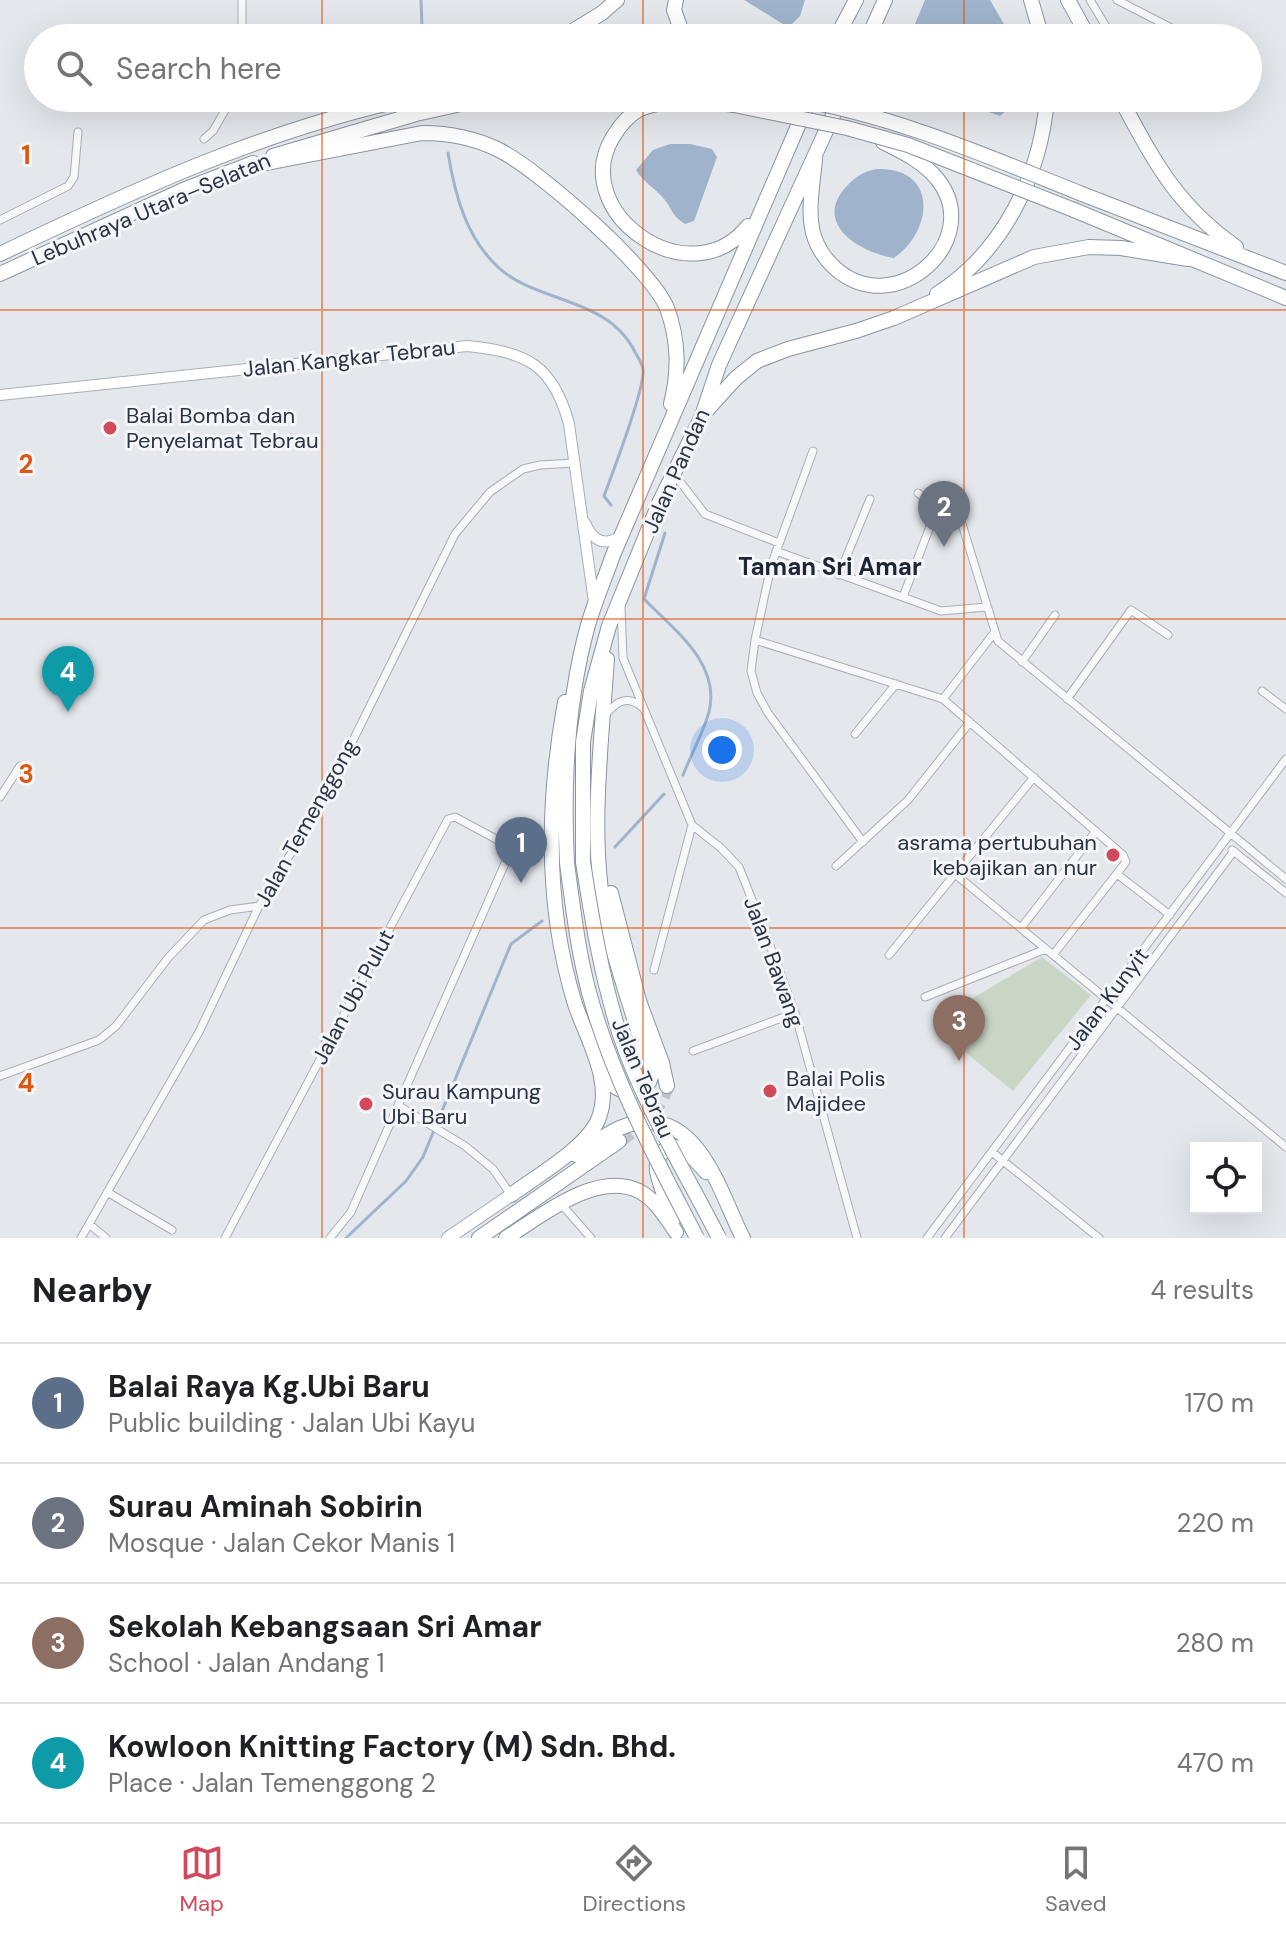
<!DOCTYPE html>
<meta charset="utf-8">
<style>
:root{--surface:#fff;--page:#f2f2f2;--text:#202124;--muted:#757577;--line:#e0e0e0;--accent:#d1495b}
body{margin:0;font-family:"DM Sans",sans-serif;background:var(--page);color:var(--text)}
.controls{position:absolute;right:24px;bottom:24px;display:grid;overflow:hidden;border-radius:0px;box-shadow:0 8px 32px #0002}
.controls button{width:72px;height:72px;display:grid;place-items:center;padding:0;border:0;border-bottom:2px solid var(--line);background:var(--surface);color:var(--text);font:40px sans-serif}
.you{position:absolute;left:722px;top:750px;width:28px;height:28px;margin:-20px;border:6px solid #fff;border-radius:50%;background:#1a73e8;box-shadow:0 0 0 12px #1a73e833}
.badge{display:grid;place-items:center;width:52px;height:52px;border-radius:50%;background:var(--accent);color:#fff;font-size:26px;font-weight:700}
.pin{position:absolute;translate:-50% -66px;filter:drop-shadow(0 2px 4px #0008)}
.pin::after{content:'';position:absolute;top:42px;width:28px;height:24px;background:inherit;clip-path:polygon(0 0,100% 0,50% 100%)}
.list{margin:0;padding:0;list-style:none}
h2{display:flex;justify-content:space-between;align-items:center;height:104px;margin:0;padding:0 32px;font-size:34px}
h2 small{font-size:26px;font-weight:400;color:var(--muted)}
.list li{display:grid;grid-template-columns:52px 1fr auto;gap:24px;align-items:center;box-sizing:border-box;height:120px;padding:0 32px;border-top:2px solid var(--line)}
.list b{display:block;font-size:30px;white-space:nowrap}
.list p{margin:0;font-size:26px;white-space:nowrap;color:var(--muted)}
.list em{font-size:26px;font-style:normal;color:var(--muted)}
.icon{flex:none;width:44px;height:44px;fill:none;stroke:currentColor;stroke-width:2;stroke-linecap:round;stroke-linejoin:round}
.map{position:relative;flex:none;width:1286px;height:1238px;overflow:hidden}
.search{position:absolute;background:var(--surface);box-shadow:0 8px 32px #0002;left:24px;right:24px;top:24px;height:88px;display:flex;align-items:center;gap:20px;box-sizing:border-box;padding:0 28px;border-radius:44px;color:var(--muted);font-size:30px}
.sheet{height:584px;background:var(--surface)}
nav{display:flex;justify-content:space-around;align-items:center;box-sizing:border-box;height:112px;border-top:2px solid var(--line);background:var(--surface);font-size:22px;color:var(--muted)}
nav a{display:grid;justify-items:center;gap:4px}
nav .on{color:var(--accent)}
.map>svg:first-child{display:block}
.green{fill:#c9d6c5}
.water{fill:#9fb4cc}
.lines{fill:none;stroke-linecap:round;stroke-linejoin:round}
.stream{stroke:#9fb4cc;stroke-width:3}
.highway-tunnel{stroke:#bfc3cb;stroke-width:14;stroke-dasharray:14 7;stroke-linecap:butt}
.street-casing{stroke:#a9aeb7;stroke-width:9}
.secondary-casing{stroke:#a9aeb7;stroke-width:12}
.primary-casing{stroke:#a3abb8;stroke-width:14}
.highway-casing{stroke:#8b94a3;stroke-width:16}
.street{stroke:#f7f8fa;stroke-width:7}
.secondary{stroke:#fff;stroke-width:10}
.primary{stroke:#fff;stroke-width:12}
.highway{stroke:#fff;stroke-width:14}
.highway-bridge-casing{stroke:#8b94a3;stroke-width:16;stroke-linecap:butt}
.highway-bridge{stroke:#fff;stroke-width:14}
.grid{fill:none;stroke:#df570f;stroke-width:2;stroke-opacity:0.55}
.poi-dot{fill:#d1495b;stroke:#f4f6f9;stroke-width:3}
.labels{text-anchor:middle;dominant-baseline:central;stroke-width:6;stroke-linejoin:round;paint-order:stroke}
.street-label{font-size:22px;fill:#2b3445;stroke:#f4f6f9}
.poi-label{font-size:22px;fill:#2b3445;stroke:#f4f6f9;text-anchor:start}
.neighbourhood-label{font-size:24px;font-weight:bold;fill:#1d2536;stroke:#f4f6f9}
.grid-label{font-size:26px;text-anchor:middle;font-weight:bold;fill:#df570f;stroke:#f4f6f9;stroke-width:6;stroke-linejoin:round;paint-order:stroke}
</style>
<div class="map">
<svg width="1286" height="1238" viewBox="0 0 1286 1238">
<rect width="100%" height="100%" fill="#e4e7ec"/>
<path class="green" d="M1042,957L1091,995L1013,1091L960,1048L978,1028L958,1007Z"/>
<path class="water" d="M744,0H805L800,16L792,24H783Z
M925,0H990L1012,38H909Z
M949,98H1013L1009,108L1000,116Z
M670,144H690L712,149L717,157L694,221L685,224C671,215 673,210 664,199C655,188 643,182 636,170L653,150Z
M877,169C938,167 934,230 894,258C861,253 813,225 845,188C854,178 863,171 877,169Z"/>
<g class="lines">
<path class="stream" d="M421,0L422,27
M448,153C455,195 466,238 499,268C537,303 608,297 635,352C638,357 642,364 643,369C646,387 612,474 604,496L611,505
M665,533L644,599C674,630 721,663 709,712C703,733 691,755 683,775
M615,847L664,794
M346,1238L406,1181L423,1157L511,944L542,921"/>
<path class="highway-tunnel" d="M619,1141C641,1125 659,1112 667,1086"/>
<defs>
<path id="street" d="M1090,0L1113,38
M1117,0L1191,38
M242,38V0
M204,139L213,131L232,98
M0,220L68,186L74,177L78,132
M813,451L771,566L755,640L751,671L757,693L768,713L863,842
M674,474L705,514L779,543
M962,524L998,641L1286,879
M776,551L941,611L986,607
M839,575L870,499
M903,597L936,511L935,505L918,493
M621,607L623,658L692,825L721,848L739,867L768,940L795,1013L857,1238
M755,640L943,699L1123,855L1126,862L1053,955
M1022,662L1055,615
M1262,691L1286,709
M943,699L994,633
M1067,699L1131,610L1168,635
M605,716C616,701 628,694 643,708
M855,734L896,684
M0,797L20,766
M1232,850L1286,893
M836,866L908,800L970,722
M955,874L1286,1147
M1117,874L1170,915
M1021,928L1096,831
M889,955L1034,777
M654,970L692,825
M925,997L1046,949
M693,1051L795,1013
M0,1076L99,1040L116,1026L168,958L204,920L230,910L259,906
M399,1106L465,1146L493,1169L511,1195
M992,1152L1099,1238
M107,1192L172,1230
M562,1205L591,1238
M89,1224L106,1238
M81,1238L199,1032L259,906L325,797L455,534L490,492L523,469L540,465L574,463
M225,1238L448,819L455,817L507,845L510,852L351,1212L330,1238
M927,1238L1286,759
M945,1238L1234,851"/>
<path id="secondary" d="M0,395L467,346C526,352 553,364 569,424L594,602
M585,523C593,541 604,547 621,536"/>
<path id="primary" d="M448,1238L511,1195"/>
<path id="highway" d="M676,0L674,10L684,38
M1031,0L1042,38
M1068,0L1089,38
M561,38L602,13L617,0
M836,38L856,0
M868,38L885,0
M686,98L734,105
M692,98C675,103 655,101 638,110C628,116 619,127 613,137C567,212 690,299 748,226
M1120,98C1154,161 1176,205 1236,247
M273,156L416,114L488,98
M815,159C813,184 806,215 815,239C819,250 827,261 836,269C896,321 985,240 938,180C924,162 903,152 883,142
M245,167L422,133C448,133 475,138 499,150C538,169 651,269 667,308C679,341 679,371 671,404
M1082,194L1286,273
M1074,210L1286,298
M0,254C134,190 266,129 412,98
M0,274L183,190L253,163
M937,294C1003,252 1041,175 1047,98
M706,411L736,378L757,361L788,349L856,331L894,318L1034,257L1089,247L1121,248L1188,259
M583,862V742L591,691L609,626L660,501L702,416L719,365L841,98
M567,863C563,784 567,701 588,625C595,601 605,578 613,555L810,98
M611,893L639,1001L662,1063L667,1086
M603,1069C606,1074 609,1081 613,1085C623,1094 645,1094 650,1080C654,1071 648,1060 645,1051C632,1014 621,977 610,939C587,850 601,750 607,659
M576,1155C595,1143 619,1123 643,1122C702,1118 722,1198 743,1238
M511,1195C535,1177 586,1148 598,1120C614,1082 587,1040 575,1004C545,907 547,801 565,702
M673,1220C668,1204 660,1188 657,1171C656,1164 657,1159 661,1154C676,1134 695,1160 706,1172
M479,1238L619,1141
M506,1238C541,1216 597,1170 639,1191C656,1200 666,1218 676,1232"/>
</defs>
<use href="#street" class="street-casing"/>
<use href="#secondary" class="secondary-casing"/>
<use href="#primary" class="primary-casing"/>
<use href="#highway" class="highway-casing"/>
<use href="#street" class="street"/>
<use href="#secondary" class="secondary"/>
<use href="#primary" class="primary"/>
<use href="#highway" class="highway"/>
<defs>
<path id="highway-bridge" d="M789,98C891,114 987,156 1082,194
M734,105L847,128L908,145L1074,210
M583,862C592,920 602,979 620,1035C643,1104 686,1173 719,1238
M567,863C573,907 578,953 590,996C613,1080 657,1161 697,1238"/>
</defs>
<use href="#highway-bridge" class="highway-bridge-casing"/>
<use href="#highway-bridge" class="highway-bridge"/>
</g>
<path class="grid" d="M322,0V38M643,0V38M964,0V38M322,98V1238M643,98V1238M964,98V1238M0,310H1286M0,619H1286M0,928H1286"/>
<g class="poi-dot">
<circle cx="110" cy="428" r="8"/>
<circle cx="1113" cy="855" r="8"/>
<circle cx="770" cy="1091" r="8"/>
<circle cx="366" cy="1104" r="8"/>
</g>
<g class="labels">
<g class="street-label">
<text transform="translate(151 209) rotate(-23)">Lebuhraya Utara–Selatan</text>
<text transform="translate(349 358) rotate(-6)">Jalan Kangkar Tebrau</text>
<text transform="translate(676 471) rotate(-66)">Jalan Pandan</text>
<text transform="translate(306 823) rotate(-61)">Jalan Temenggong</text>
<text transform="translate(774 962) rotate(70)">Jalan Bawang</text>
<text transform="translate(353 997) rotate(-62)">Jalan Ubi Pulut</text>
<text transform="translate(1107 999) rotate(-53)">Jalan Kunyit</text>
<text transform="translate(643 1078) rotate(67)">Jalan Tebrau</text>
</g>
<g class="poi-label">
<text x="126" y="415">Balai Bomba dan<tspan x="126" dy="25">Penyelamat Tebrau</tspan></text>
<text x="1097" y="842" text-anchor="end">asrama pertubuhan<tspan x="1097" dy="25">kebajikan an nur</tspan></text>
<text x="786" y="1078">Balai Polis<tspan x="786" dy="25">Majidee</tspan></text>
<text x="382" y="1091">Surau Kampung<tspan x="382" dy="25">Ubi Baru</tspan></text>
</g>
<g class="neighbourhood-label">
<text x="830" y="566">Taman Sri Amar</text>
</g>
</g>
<g class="grid-label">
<text x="26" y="164">1</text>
<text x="26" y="473">2</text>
<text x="26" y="783">3</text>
<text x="26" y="1092">4</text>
</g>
</svg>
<div class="controls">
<button><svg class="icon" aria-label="locate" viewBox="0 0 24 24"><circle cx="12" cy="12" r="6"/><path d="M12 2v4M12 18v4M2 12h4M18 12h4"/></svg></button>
</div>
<div class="you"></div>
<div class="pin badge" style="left:521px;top:883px;background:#5c6f8a">1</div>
<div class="pin badge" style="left:944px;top:547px;background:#6b7280">2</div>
<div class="pin badge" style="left:959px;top:1061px;background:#8d6e63">3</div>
<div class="pin badge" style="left:68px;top:712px;background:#0f9aa8">4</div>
<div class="search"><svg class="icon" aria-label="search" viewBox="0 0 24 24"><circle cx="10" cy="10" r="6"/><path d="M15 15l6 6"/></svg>Search here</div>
</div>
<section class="sheet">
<h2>Nearby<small>4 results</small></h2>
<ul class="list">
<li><span class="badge" style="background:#5c6f8a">1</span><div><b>Balai Raya Kg.Ubi Baru</b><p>Public building · Jalan Ubi Kayu</p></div><em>170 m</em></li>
<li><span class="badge" style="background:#6b7280">2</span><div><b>Surau Aminah Sobirin</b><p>Mosque · Jalan Cekor Manis 1</p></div><em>220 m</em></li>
<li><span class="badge" style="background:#8d6e63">3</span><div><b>Sekolah Kebangsaan Sri Amar</b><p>School · Jalan Andang 1</p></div><em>280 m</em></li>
<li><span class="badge" style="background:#0f9aa8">4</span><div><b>Kowloon Knitting Factory (M) Sdn. Bhd.</b><p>Place · Jalan Temenggong 2</p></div><em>470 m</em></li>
</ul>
</section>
<nav>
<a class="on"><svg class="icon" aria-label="map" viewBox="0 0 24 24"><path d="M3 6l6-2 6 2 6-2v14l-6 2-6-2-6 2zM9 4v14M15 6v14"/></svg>Map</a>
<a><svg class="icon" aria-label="directions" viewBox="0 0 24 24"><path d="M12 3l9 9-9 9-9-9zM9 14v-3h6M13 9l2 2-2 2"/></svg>Directions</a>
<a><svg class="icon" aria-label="saved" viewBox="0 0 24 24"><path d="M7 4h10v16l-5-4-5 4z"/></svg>Saved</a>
</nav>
